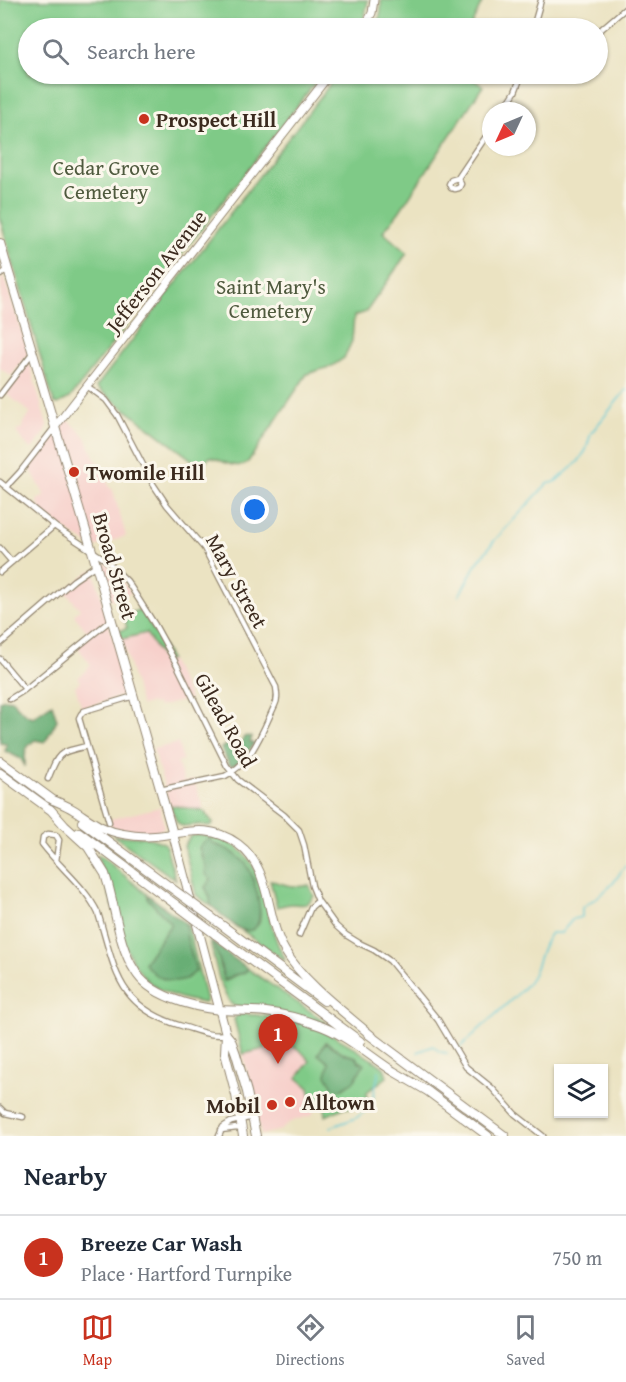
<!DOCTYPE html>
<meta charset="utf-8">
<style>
:root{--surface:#fff;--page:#f2f2f3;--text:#1f2937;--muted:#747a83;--line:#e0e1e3;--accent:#c8321e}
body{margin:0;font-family:"Gentium Book Plus",serif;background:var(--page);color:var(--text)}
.controls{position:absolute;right:18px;bottom:18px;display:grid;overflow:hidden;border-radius:0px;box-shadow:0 2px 4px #0004}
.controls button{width:54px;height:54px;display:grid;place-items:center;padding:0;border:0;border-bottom:2px solid var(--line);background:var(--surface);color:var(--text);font:30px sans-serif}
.compass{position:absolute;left:482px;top:102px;width:54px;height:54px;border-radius:50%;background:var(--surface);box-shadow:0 2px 4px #0004;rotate:226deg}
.you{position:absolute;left:255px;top:510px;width:21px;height:21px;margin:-15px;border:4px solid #fff;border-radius:50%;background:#1a73e8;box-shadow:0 0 0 9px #1a73e833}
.badge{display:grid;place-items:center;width:39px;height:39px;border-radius:50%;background:var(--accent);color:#fff;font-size:20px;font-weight:700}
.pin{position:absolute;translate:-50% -50px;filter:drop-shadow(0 2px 3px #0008)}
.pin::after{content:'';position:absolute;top:32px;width:21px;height:18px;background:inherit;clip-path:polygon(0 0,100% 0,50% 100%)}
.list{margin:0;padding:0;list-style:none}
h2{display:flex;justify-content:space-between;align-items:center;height:78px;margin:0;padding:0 24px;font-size:26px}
h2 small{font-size:20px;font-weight:400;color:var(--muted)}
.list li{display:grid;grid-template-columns:39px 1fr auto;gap:18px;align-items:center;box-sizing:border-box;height:84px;padding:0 24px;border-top:2px solid var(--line)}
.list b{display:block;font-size:22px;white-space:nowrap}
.list p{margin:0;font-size:20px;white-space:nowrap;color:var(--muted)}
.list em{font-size:20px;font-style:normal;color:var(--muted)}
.icon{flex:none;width:33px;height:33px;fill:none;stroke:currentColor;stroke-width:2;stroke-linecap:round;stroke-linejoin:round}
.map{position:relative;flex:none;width:626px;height:1136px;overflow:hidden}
.search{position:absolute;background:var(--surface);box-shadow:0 2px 4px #0004;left:18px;right:18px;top:18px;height:66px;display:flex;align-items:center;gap:15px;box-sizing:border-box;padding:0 21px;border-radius:33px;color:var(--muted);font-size:22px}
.sheet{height:162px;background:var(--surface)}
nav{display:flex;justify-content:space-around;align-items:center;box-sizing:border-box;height:84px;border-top:2px solid var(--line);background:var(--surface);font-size:16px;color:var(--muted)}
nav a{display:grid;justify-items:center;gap:3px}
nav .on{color:var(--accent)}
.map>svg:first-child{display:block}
.built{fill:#f7d0cb}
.green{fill:#7fca87;stroke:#5d7a52;stroke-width:1.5;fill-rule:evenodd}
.forest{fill:#67ae74;stroke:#516c49;stroke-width:1.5}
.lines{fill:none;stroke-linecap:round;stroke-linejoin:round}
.stream{stroke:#5ec9d6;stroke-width:1.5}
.minor-casing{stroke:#938670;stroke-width:7}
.secondary-casing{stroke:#938670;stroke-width:9}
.primary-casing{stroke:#938670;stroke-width:10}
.trunk-casing{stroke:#938670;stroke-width:10}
.motorway-casing{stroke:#938670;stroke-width:10}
.minor{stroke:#fff;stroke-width:4.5}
.secondary{stroke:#fff;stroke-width:7}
.primary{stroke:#fff;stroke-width:8}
.trunk{stroke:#fff;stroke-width:8}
.motorway{stroke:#fff;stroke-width:8}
.motorway-bridge-casing{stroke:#938670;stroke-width:10;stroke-linecap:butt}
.motorway-bridge{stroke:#fff;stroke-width:8}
.poi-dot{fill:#c8321e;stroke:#fbf7ec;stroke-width:2}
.labels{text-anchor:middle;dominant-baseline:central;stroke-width:6;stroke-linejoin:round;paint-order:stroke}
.poi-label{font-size:21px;font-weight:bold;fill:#3b2a1e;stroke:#fbf7ec;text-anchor:start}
.park-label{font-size:21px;fill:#4f5a3e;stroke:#fbf7ec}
.street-label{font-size:21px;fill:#3b2a1e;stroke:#fbf7ec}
</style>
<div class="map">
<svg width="626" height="1136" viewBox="0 0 626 1136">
<rect width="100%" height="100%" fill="#fbf7ec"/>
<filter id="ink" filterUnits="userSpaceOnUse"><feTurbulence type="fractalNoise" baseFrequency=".0167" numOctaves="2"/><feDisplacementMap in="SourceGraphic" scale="12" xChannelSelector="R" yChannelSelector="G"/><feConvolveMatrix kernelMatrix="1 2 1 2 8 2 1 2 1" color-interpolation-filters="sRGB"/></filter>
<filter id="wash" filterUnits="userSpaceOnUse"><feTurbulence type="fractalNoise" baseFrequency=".008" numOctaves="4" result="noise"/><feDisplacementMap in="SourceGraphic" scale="24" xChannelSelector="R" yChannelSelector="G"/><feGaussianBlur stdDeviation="1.35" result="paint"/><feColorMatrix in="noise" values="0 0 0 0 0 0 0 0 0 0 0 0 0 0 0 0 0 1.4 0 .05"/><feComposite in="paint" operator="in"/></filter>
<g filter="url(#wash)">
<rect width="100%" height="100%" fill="#ebe3c2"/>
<path class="built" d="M1,278H4L29,353L11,376L0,368Z
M28,364L30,365L47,425L46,432L31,450L16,432L23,427L22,425L31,413L4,392Z
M67,419L86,437L94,457L105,472L109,487L113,490L126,536L95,547L96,550L55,523L37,509L40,507L37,500L45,496L29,466L47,440L62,428Z
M105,563L115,571L131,593L111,600L102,567Z
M91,570L94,572L127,688L122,696L82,708L75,686L80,682L78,678L91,665L76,645L89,634L74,615L80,609L65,591Z
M146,633L164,661L170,659L190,699L158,707L157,704L152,705L151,703L141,706L122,639Z
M178,743L183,760L177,762L184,782L194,780L204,811L170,805L153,749Z
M160,807L164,825L163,828L156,833L146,834L121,830L110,827L111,819Z
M286,1043L300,1050L310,1061L297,1078L309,1088L314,1110L312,1115L290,1122L281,1130L261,1135L243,1054L268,1048L277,1049Z"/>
<path class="green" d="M0,0H368L365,16L357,28H28V74H322L70,398L58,404L54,403L0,219Z
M381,0H483L470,28H373C380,19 382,12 381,0Z
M338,74H470L468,76L483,86L399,212L383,232L407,253L366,312L354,316L352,341L344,358L332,366L307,374L248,462C236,471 223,460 210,457L200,466L96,387Z
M141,609L170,659L164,662L146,633L122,639L119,631L127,628L124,616Z
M170,805L204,811L213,823L211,826L197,825L182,826L177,822Z
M199,835C266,841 259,894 277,942C279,948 283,954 285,959L284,960L240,929L249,930L257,926C259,922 260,922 260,917C261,908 253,874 248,867C240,856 227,847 213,844L200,854L205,861L211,881L205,887L210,897L211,906L196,895L184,846L189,838L191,836Z
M114,836C130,837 151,835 165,844L176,880Z
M97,855L101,856L148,895V899L172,923L144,963L186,979L196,971L187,939L185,924L188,925L206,1001L204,1003C185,1000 159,993 146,979C138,971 132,960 127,950Z
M270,880C283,884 296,889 309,885L314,896C305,908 305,904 292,904C287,904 282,906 277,907Z
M210,941C221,951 218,968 226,981C232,974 242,976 248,969L326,1022L324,1024L232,1005C219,990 215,960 210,941Z
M244,1014C293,1018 324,1026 365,1055C370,1059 380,1063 384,1068C386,1071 386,1074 387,1077L367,1092L366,1107L343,1108L326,1116L325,1108L323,1103L312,1100L309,1088L297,1078L310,1061L300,1050L286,1043L277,1049L268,1048L243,1054L234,1019L238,1015ZM326,1042L345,1054L356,1057L359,1062L363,1063H329L318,1054Z"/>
<path class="forest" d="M4,699L12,700C18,707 24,715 33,717L52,704L57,720L45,742L35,740C24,748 25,752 25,766L21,759L5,751L7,746L6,744L0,743V701Z
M247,736L252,737L250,742L254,744L237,764L231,766L229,764L221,748L232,742L237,749L244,737Z
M209,839L212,840L213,844C225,847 237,854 245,863C254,872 275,942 240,929C233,926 218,911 211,906L210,897L205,887L211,880L205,873L206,867L199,848L202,843Z
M148,895L188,925L185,924L187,939L196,971C179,989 156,980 144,963L171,924L148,899Z
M213,943L248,969L244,973L234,975L224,981L220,962Z
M326,1042L345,1054L356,1057L359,1062L364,1063L355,1080L340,1090L333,1087L326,1075L329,1063L318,1054Z"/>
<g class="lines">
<path class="stream" d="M459,596L475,566L494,541L547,484L555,482L578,462L586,450L591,433L626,390
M459,1048L521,991C525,986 530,981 533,975C540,960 541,945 551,933H561L573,919L582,917V908C593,900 606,892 614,882C619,876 621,870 626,865
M418,1052L433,1046L440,1052L447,1053
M331,1127L356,1118L371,1107L379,1071"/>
</g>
</g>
<g filter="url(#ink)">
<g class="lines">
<defs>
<path id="minor" d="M533,28L541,0
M598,32L626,8
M521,76C532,78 539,78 549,74
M503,111L515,92L522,74
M458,178L461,184L459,188L455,189L451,188L449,184L451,180L458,178L491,129
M0,275L8,270
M87,386L106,400L117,415L153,484L167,505L204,548L276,687C277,694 278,699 275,705C263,730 252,763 225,776L160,790
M0,395L33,352
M0,482L57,528L106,560L127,581L155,625L177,665L227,766L238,780L284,815L299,830L304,845L312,886L318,901L336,926L346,935L359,943L374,950L390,961L438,1020L466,1067L492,1088L515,1114L543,1136
M6,487L20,472L55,427
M0,548L12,562
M0,572L54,526
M0,644L74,580L96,565
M0,659L25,689
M10,699L23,691L112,619
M48,779C59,751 58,753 87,746
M109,822L79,718L81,714L84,711L134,696
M56,861L59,840L56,835L48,834L43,837L42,844C60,868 85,886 98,913C116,972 117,1008 185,1027C198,1031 212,1037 226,1034
M299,935L311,907L318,901
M0,1108L5,1113L23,1117
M221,1130L237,1128L242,1130
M219,1136L223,1127L231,1122L253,1117"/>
<path id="secondary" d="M364,28L372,13L374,0
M55,427L330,74"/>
<path id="primary" d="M0,243L92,551L173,834"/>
<path id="trunk" d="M173,834L226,1034L231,1040L236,1054L247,1092L256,1136
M226,1034L225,1053L236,1095L243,1136"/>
<path id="motorway" d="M0,761L53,800
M0,773L52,811
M49,798C57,802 66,805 74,810C90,820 103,831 123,834C133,836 144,837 155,836C186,833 209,823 238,844C273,870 264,916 285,951C304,983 344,1012 373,1037
M50,809L65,826L88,847L105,874L108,884C116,912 119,947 135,971C149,996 193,1007 220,1010C235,1011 250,1010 266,1012C282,1014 299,1018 315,1024C344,1033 367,1054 393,1071C405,1078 417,1085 429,1092
M82,822L170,887
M79,832L175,904
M211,917L324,1001
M215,934L360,1041
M368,1034L505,1136
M426,1090L488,1136"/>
</defs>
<use href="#minor" class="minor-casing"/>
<use href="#secondary" class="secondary-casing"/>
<use href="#primary" class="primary-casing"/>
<use href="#trunk" class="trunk-casing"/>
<use href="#motorway" class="motorway-casing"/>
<use href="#minor" class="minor"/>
<use href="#secondary" class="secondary"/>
<use href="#primary" class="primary"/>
<use href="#trunk" class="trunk"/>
<use href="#motorway" class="motorway"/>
<defs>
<path id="motorway-bridge" d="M170,887L211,917
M175,904L215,934"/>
</defs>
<use href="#motorway-bridge" class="motorway-bridge-casing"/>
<use href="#motorway-bridge" class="motorway-bridge"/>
</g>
</g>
<g class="poi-dot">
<circle cx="144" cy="119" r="6"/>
<circle cx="74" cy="472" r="6"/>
<circle cx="290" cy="1102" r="6"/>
<circle cx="272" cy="1105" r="6"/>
</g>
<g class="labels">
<g class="poi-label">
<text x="156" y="119">Prospect Hill</text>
<text x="86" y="472">Twomile Hill</text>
<text x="302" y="1102">Alltown</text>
<text x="260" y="1105" text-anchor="end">Mobil</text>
</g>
<g class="park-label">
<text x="106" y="167">Cedar Grove<tspan x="106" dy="24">Cemetery</tspan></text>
<text x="271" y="286">Saint Mary's<tspan x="271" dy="24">Cemetery</tspan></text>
</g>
<g class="street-label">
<text transform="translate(156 271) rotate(-52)">Jefferson Avenue</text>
<text transform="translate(115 566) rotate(74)">Broad Street</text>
<text transform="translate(237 581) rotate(61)">Mary Street</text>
<text transform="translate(226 720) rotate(61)">Gilead Road</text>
</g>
</g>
</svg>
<div class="controls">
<button><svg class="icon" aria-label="layers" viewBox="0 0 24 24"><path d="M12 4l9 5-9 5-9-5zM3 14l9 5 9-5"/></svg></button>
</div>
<svg class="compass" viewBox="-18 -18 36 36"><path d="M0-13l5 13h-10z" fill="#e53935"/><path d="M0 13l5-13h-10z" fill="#747a83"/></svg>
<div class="you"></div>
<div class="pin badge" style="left:278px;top:1064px">1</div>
<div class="search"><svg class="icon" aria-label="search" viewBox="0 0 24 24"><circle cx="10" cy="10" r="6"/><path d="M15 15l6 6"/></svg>Search here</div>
</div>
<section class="sheet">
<h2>Nearby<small></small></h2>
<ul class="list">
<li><span class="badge">1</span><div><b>Breeze Car Wash</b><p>Place · Hartford Turnpike</p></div><em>750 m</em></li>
</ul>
</section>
<nav>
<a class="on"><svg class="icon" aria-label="map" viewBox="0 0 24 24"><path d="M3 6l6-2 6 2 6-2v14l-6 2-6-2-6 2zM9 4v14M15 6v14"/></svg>Map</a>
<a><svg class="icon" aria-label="directions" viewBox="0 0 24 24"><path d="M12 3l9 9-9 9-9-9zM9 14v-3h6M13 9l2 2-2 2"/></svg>Directions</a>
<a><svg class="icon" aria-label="saved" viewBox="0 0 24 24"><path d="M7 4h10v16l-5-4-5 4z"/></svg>Saved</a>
</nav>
